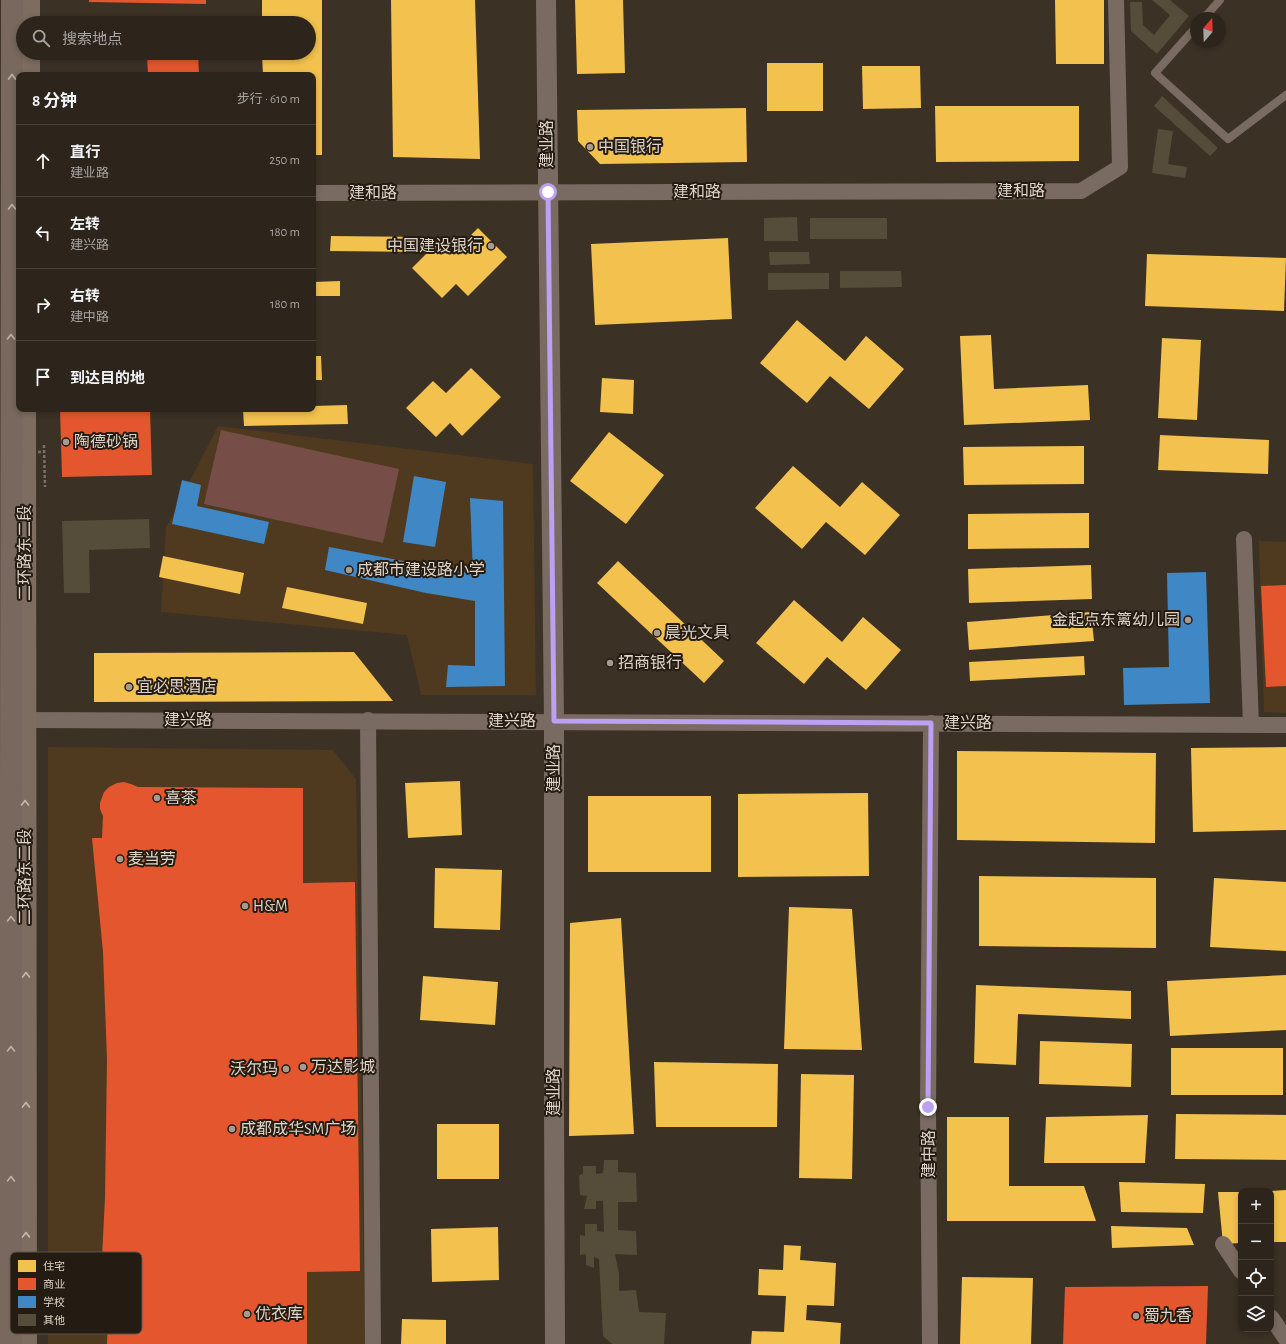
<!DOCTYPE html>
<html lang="zh">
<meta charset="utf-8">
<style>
:root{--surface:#2d251c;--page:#352d25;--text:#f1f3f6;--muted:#a7a5a3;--line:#48423b}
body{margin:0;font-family:"Alegreya Sans","Noto Sans SC",sans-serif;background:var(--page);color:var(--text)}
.controls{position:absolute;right:12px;bottom:12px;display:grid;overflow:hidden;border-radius:8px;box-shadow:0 2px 6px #0003}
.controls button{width:36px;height:36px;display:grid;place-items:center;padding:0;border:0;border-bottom:1px solid var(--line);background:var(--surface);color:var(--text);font:20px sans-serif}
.compass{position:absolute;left:1190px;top:12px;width:36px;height:36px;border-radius:50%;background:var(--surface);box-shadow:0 2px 6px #0003;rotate:19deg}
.stop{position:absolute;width:12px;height:12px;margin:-9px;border:3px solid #bca0f2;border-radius:50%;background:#fff}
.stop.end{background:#bca0f2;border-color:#fff;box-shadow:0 1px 4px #0008}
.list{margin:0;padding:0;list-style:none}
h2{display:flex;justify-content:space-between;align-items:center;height:52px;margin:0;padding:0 16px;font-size:17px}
h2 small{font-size:13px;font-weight:400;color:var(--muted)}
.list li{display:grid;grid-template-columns:26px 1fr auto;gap:12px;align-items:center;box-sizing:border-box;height:72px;padding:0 16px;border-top:1px solid var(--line)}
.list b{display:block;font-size:15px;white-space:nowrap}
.list p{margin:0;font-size:13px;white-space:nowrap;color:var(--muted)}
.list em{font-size:13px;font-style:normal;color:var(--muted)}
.icon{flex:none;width:22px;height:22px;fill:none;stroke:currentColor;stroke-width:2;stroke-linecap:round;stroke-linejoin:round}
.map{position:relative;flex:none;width:1286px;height:1344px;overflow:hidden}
.search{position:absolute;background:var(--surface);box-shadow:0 2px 6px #0003;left:16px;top:16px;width:300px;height:44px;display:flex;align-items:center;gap:10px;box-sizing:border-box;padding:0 14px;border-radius:22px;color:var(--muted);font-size:15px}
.panel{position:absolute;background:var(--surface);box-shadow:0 2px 6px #0003;left:16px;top:72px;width:300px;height:340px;border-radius:8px}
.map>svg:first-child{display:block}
.built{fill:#4f3a20}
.green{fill:#764e47}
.homes{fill:#f2c14e}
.shops{fill:#e4572e}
.schools{fill:#3f88c5}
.building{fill:#554c3a}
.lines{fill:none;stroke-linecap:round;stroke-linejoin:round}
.path{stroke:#7a6f67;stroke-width:2.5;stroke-dasharray:3 2;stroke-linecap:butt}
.service{stroke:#796b61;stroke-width:8}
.minor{stroke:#796b61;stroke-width:16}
.tertiary{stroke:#796b61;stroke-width:20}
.secondary{stroke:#7d6c60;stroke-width:22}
.trunk{stroke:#78685d;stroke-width:22}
.path-bridge{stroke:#7a6f67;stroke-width:2.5;stroke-dasharray:3 2;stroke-linecap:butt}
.trunk-bridge{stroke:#78685d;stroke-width:22}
.oneway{stroke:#c0b4a7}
.oneway2{stroke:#c6baad}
.route{stroke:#bca0f2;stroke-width:5}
.poi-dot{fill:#a69b8e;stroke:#241c12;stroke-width:1.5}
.labels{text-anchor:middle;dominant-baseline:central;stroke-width:4;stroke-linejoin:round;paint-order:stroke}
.street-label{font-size:16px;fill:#dfd4c7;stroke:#241c12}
.poi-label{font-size:16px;fill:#dfd4c7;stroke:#241c12;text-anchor:start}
.key{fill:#241c12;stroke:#5c5348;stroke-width:1}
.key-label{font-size:11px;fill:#dfd4c7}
</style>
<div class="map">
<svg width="1286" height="1344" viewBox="0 0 1286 1344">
<rect width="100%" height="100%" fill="#3c3125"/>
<path class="built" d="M218,426L533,464L536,695H421L407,635L161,612L166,528Z
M1259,541L1286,542V713L1264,712Z
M48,747L333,750L356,779L365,1344H48Z"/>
<path class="green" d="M221,430L399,469L383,543L204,504Z"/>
<path class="homes" d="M262,0H322V155H313V75H263L262,53H309V23H262Z
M391,0H475L480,159L393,157Z
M575,0H623L625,73L577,74Z
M1055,0H1104V64H1056Z
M767,63H823V111H767Z
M862,66H920L921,108L863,109Z
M935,106H1079V161L936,162Z
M746,108L747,162L600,164L578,141L577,110Z
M478,228L507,257L468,296L456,284L442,298L412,268L439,241L452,254Z
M331,236L425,237V252L330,251Z
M728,238L732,319L595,325L591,244Z
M1147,254L1286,258L1284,311L1145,306Z
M340,281V296H313V282Z
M797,320L845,361L866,336L904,369L869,409L830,376L807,403L760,363Z
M991,335L994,389L1088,385L1090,420L964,425L960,336Z
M1162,338L1201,340L1197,420L1158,418Z
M313,356H321L322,380H313Z
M471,368L501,397L462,436L450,423L436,437L406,408L433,381L446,393Z
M602,378L634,380L633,414L600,412Z
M347,405L348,424L244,426L243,409H313V406Z
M609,432L664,475L626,524L570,481Z
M1160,435L1269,440L1268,474L1158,470Z
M1084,446V484L964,485L963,447Z
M793,466L840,507L862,482L900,515L865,555L826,522L802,549L755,508Z
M1089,513V548L968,549V514Z
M163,556L244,573L240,594L159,577Z
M618,561L724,661L704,683L597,583Z
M1091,565L1092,599L969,603L968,569Z
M287,587L367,603L363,624L282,608Z
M794,600L842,642L863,617L901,650L866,690L827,657L804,684L756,643Z
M1091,612L1094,641L969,650L967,622Z
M354,652L393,701L94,702V653Z
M1084,656L1085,675L970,681L969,662Z
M1286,747V830L1193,832L1191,748Z
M957,751L1156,753L1155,843L957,840Z
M460,781L462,835L408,838L405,783Z
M868,793L869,876L738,877V794Z
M588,796H711V872H588Z
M435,868L502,870L500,930L434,928Z
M979,876L1156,878V948L979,946Z
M1214,878L1286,882V951L1210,947Z
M789,907L852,909L862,1050L784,1049Z
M621,918L634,1134L569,1136L570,923Z
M1286,975V1030L1170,1036L1167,981Z
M423,976L498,982L495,1025L420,1020Z
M976,985L1131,991V1019L1018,1014L1016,1065L974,1063Z
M1040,1041L1132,1044L1131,1087L1039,1084Z
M1171,1048H1283V1095H1171Z
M654,1062L778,1064L777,1127H656Z
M801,1074L854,1075L852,1179L799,1178Z
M1176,1114L1286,1115V1160L1175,1159Z
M1148,1115L1145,1163H1044L1046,1117Z
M947,1117H1009V1186H1084L1096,1221H947Z
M437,1124H499V1179H437Z
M1119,1182L1205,1184L1203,1213L1121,1212Z
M1286,1190V1242H1271V1191Z
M1218,1192H1241V1243L1223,1244Z
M1111,1226L1187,1228L1194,1245L1112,1248Z
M498,1227L499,1280L432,1282L431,1229Z
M784,1245L801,1246L800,1260L836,1263L834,1306L807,1305L806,1320L841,1323L840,1344H751L752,1331L784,1332L786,1296L758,1295L759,1269L783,1270Z
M962,1277L1033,1278L1031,1344H960Z
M402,1319L446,1320V1344H401Z"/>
<path class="shops" d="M89,0H206V4L89,2Z
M147,53H198L199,75H148Z
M60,409H150L152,475L62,477Z
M1286,585V686L1266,687L1261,586Z
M124,782L131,784L138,787L303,788V883L355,882L360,1271L307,1272V1344H107L108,1316H99L105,1198L107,1060L103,952L92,838H102L103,816L100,809V803L104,792L109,787L117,783Z
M1208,1286L1206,1344H1063L1065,1287Z"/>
<path class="schools" d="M414,476L446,482L435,547L403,542Z
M182,480L201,485L197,506L269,522L264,544L172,524Z
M470,498L503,501L505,686L446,687L448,665L475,666V601L426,593L325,570L329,547L473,574Z
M1206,572L1210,703L1124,705L1123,668L1169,667L1167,573Z"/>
<path class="building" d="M1152,0H1170L1189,16L1157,54L1131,31L1130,2H1142L1143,25L1154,35L1170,15Z
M1162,96L1218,148L1210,156L1154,106Z
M1158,129L1173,131L1168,164L1187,167L1185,178L1152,173Z
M797,217L798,241H764V218Z
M810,218H887V239H810Z
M769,252H809L810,264L770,265Z
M840,271H901L902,287L840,288Z
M768,273H829V289L768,290Z
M149,519L150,548L89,550L90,593H64L62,521Z
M604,1160H618V1172L636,1173L637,1202H618V1230L636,1231L637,1255L615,1254L619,1274V1291L636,1290L639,1312L666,1313L664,1344H612L603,1336L599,1259L594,1257V1268L586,1265V1254L580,1255V1235L585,1236V1224H597V1231L604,1232L603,1201H596V1209H584L587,1196L580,1195L579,1175L583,1174V1166H596V1174L603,1173Z"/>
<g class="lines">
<path class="path" d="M44,445L45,487"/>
<path class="service" d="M1204,18L1220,0
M1196,27L1155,73L1228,139L1286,95"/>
<path class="minor" d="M313,193L1081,191L1120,167L1116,0
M1244,539L1251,725
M25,720L1286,725
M368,720L373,1344
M1223,1244L1241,1271
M1271,1317L1286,1339
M930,1344L928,1107L931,723"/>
<path class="tertiary" d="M546,0L554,721V1107L555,1344"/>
<path class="secondary" d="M29,23V0
M29,75V53
M25,409L26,1344"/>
<path class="trunk" d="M11,782V1344"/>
<path class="path-bridge" d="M28,452H44"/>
<path class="trunk-bridge" d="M11,782L12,0"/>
</g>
<defs><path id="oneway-chevron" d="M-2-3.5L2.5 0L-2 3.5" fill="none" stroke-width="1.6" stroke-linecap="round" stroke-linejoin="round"/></defs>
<g class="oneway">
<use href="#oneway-chevron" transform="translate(12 77) rotate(-90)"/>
<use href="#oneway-chevron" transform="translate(12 207) rotate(-90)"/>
<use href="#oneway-chevron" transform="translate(11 337) rotate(-90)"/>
<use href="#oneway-chevron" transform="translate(11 919) rotate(-90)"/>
<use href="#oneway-chevron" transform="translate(11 1049) rotate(-90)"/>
<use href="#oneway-chevron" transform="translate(11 1179) rotate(-90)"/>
</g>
<g class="oneway2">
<use href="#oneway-chevron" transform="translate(25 803) rotate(-90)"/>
<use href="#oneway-chevron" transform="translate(26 975) rotate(-90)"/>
<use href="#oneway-chevron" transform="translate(26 1105) rotate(-90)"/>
<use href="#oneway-chevron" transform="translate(26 1235) rotate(-90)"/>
</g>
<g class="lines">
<path class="route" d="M548,192L554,721L931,723L928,1107"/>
</g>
<g class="poi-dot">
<circle cx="590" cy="147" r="4"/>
<circle cx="491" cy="246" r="4"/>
<circle cx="66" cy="442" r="4"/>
<circle cx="349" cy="570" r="4"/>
<circle cx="1188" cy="620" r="4"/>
<circle cx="657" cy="633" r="4"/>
<circle cx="610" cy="663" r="4"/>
<circle cx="129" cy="687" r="4"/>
<circle cx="157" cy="798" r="4"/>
<circle cx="120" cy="859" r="4"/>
<circle cx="245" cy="906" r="4"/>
<circle cx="303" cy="1067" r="4"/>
<circle cx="286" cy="1069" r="4"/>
<circle cx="232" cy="1129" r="4"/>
<circle cx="247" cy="1314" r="4"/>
<circle cx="1136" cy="1316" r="4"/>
</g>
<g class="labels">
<g class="street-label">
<text transform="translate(547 144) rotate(-90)">建业路</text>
<text x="1021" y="191">建和路</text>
<text x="697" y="192">建和路</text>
<text x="373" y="193">建和路</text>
<text transform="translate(25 553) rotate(-90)">二环路东二段</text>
<text x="188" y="720">建兴路</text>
<text x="512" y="721">建兴路</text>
<text x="968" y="723">建兴路</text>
<text transform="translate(554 768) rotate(-90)">建业路</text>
<text transform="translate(25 877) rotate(-90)">二环路东二段</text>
<text transform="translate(554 1092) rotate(-90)">建业路</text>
<text transform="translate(929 1154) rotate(-90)">建中路</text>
</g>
<g class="poi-label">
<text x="598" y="147">中国银行</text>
<text x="483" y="246" text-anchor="end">中国建设银行</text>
<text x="74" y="442">陶德砂锅</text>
<text x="357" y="570">成都市建设路小学</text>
<text x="1180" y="620" text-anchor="end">金起点东篱幼儿园</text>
<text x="665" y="633">晨光文具</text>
<text x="618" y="663">招商银行</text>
<text x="137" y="687">宜必思酒店</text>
<text x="165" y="798">喜茶</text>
<text x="128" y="859">麦当劳</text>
<text x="253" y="906">H&amp;M</text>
<text x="311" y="1067">万达影城</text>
<text x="278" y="1069" text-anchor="end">沃尔玛</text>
<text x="240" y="1129">成都成华SM广场</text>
<text x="255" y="1314">优衣库</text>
<text x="1144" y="1316">蜀九香</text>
</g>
</g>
<rect x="10" y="1252" width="132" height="82" rx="6" class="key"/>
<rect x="18" y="1260" width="18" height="12" fill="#f2c14e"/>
<rect x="18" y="1278" width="18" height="12" fill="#e4572e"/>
<rect x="18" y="1296" width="18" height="12" fill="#3f88c5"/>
<rect x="18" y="1314" width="18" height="12" fill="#554c3a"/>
<g class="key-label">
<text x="43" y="1270">住宅</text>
<text x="43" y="1288">商业</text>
<text x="43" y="1306">学校</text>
<text x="43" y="1324">其他</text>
</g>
</svg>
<div class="controls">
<button>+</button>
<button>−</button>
<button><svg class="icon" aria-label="locate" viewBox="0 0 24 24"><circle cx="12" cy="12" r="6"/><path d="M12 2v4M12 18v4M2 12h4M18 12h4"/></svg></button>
<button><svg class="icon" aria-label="layers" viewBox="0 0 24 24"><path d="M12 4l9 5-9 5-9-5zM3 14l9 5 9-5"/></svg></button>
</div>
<svg class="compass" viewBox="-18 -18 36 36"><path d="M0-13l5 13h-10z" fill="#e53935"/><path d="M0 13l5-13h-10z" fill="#a7a5a3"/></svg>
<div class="stop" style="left:548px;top:192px"></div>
<div class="stop end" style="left:928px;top:1107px"></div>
<div class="search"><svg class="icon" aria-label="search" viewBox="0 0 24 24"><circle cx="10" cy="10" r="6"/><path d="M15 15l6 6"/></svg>搜索地点</div>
<section class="panel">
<h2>8 分钟<small>步行 · 610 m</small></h2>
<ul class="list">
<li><svg class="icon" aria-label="ahead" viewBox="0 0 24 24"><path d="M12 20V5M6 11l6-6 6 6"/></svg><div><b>直行</b><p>建业路</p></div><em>250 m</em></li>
<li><svg class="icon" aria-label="left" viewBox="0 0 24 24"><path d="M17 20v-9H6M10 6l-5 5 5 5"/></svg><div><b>左转</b><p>建兴路</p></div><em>180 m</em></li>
<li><svg class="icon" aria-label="right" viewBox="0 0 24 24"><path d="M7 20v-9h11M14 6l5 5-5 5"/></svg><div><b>右转</b><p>建中路</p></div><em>180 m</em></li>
<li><svg class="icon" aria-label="arrive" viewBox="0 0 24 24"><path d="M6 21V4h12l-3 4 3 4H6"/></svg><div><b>到达目的地</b></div></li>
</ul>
</section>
</div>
